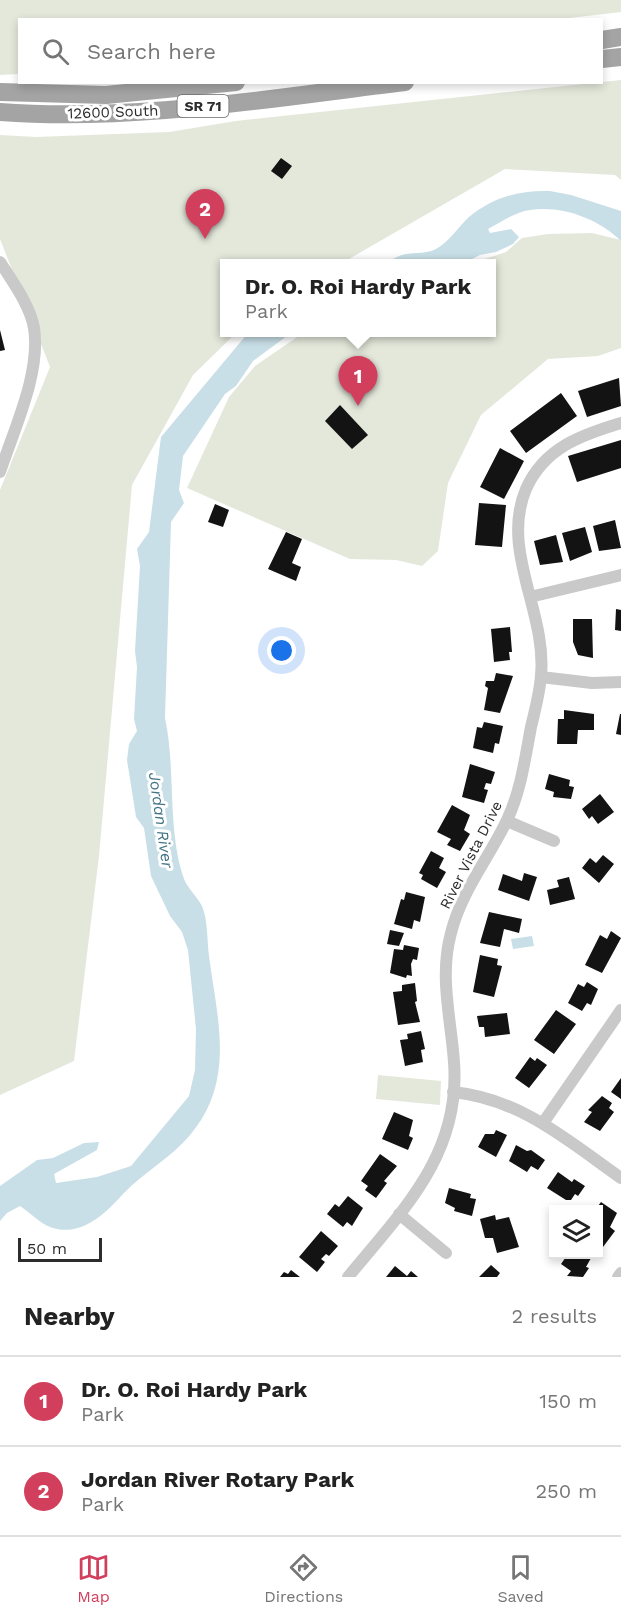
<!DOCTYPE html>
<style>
:root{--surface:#fff;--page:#f2f2f2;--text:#222;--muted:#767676;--line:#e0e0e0;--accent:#d23f5d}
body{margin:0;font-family:"Work Sans",sans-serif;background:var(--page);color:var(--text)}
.controls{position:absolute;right:18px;bottom:18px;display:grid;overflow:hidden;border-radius:0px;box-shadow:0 3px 9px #0003}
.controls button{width:54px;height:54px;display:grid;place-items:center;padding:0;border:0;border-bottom:2px solid var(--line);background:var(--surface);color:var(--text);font:30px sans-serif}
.scale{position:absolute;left:18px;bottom:15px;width:84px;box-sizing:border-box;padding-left:6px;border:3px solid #2c2c2c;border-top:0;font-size:16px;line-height:21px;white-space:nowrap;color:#2c2c2c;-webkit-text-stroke:4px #fff;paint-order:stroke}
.you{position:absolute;left:282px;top:651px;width:21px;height:21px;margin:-15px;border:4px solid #fff;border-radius:50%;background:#1a73e8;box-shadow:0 0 0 9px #1a73e833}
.badge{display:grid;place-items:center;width:39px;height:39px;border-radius:50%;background:var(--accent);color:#fff;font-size:20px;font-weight:700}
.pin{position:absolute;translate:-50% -50px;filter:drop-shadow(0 2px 3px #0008)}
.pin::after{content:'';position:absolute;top:32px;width:21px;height:18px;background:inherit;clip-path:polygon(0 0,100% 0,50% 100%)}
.popup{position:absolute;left:220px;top:259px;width:276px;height:78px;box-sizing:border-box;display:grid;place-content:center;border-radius:0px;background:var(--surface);filter:drop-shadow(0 2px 4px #0005);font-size:20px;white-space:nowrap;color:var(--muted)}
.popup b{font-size:22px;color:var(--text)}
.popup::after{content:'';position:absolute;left:50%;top:100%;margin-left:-12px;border:12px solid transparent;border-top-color:var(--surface)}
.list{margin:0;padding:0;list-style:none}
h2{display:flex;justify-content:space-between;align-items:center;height:78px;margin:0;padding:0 24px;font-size:26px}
h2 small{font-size:20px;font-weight:400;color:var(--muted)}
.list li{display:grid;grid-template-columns:39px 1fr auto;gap:18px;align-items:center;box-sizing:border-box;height:90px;padding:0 24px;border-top:2px solid var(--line)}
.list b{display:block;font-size:22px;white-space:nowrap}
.list p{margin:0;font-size:20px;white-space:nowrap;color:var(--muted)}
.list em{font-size:20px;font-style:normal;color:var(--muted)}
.icon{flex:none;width:33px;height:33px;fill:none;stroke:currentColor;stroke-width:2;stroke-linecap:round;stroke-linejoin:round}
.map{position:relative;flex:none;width:621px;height:1277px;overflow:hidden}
.search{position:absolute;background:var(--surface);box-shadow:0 3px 9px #0003;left:18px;right:18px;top:18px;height:66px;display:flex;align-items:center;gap:15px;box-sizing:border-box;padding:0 21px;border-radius:0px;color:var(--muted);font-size:22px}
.sheet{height:258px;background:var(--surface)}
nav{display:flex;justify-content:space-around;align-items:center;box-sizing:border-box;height:84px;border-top:2px solid var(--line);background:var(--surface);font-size:16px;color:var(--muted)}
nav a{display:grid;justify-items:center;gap:3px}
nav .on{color:var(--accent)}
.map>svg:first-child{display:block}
.green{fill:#e4e8db}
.water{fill:#c9dfe7}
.building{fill:#131313}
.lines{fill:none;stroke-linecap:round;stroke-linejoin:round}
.street{stroke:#c9c9c9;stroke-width:12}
.primary{stroke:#a4a4a4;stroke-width:18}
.labels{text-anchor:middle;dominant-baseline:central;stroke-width:6;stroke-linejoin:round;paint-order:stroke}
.shield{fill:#fff;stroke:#6b6b6b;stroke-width:1.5}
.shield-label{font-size:14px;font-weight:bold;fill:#2c2c2c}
.street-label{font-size:15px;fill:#2c2c2c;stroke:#fff}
.water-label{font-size:16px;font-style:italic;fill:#437485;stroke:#fff}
</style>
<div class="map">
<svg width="621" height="1277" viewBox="0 0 621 1277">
<rect width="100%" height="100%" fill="#fff"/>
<path class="green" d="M0,0H621V12L552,20H20L19,74L0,75Z
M621,80V180L615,175L505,169L342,263L224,264V332L236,333L193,375L132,485L99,856L74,1061L0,1095V490L50,367L0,239V135L36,137L169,132L236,121Z
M592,233L621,240V348L598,356L548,359L481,415L448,483L438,551L422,566L396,560L350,559L187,488L229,397L255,366L303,333L491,332V264L473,263L506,252L522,238L548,234Z
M378,1075L441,1081L440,1105L376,1099Z"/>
<path class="water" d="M550,191L571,195L621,211V241C599,219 562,205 530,210C515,212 501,222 488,229L490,233L511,229L519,237L513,244L496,252L480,255L464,263H388C405,248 419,257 436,249C449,242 458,227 469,217C494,197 519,190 550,191Z
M248,333H291L253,361L236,386L225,394L183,456L179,490L184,503L171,522L165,718C176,769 167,825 183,876C186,887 197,896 202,906C208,920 207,941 209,956C217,1018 236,1080 191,1134C171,1158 144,1172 123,1194C104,1215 80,1238 50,1227C40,1223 29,1212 20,1206L7,1213L0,1221V1186L37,1160L53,1158L84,1143L99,1142L97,1150L54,1174L56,1183L97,1177L131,1166L189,1096L195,1070L196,1029L188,950L182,932L170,916L151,876L144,828L136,817L127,760L129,744L137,731L134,719L137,667L135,651L140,566L137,549L149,532L161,437Z
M532,936L534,946L513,949L511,939Z"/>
<path class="building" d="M281,158L292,166L282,179L271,171Z
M0,330L5,350L0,351Z
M619,378L621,406L587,417L578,391Z
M561,393L577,416L526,453L510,431Z
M340,405L368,435L352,449L325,421Z
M621,440V468L577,482L568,456Z
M500,448L524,461L504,499L480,487Z
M479,503L506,505L502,547L475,545Z
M215,504L229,510L223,527L208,522Z
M615,520L621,548L599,551L593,526Z
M585,527L592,552L570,561L562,533Z
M286,532L302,539L292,563L301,567L296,581L268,569Z
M556,535L563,562L540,565L534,541Z
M616,609L621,610V631L615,630Z
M573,619H592L593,658L578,655L573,642Z
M510,627L512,652H509L510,660L494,662L491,629Z
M496,673L513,676L500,713L484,710L488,688L485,686L486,681H494Z
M564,710L594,714V730H578L577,744H557L558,719H564Z
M620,714H621V735L616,734Z
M484,722L503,726L499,744L495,743L493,753L473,748L477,727L482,728Z
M470,764L495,772L491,784L486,783L484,789L488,790L484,803L462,797Z
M549,774L570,780L569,786L574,787L571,799L553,797L554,792L545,789Z
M600,794L614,812L598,824L592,816L589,819L582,809Z
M452,805L470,815L464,830L470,834L460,851L447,845L451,839L437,832Z
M431,851L444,858L439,868L446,872L437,888L421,879L423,875L419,873Z
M603,855L614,864L599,883L582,868L590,858L596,863Z
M524,873L537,877L529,901L498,890L503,874L522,881Z
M569,877L575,899L550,905L547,890L559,887L557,880Z
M406,892L425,897L420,922L414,920L412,929L394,924L401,899L404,900Z
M489,912L522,919L519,933L504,929L500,947L480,943Z
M390,930L404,933L399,946L387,944Z
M611,931L621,938L602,973L585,965L600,935L607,939Z
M404,945L419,948L417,960L413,959L411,964L412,976L407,975L406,978L390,973L394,949L403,950Z
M480,955L498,959L497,965L502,966L494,997L473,992Z
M587,982L598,989L591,1005L587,1003L582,1011L568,1003L578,984L584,987Z
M415,983L417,1001L415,1002L420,1022L398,1025L393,992L402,991V985Z
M556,1010L576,1024L554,1054L534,1040Z
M507,1013L510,1034L485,1037L484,1027H479L477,1016Z
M421,1031L425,1049L421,1050L423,1062L405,1066L400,1040L408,1039L407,1034Z
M530,1057L535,1061L537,1058L547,1065L529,1088L515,1078Z
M621,1078V1099L611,1092Z
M602,1096L612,1103L609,1108L614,1112L600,1131L584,1122L592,1112L588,1110Z
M394,1112L413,1120L409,1136L413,1138L408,1150L382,1139Z
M496,1130L507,1135L496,1157L478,1147L485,1134H494Z
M516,1145L527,1151L531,1150L545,1160L538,1170L531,1166L527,1172L509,1161Z
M380,1154L397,1166L384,1181L387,1183L376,1198L365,1190L368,1186L361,1181Z
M558,1172L572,1182L574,1179L585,1186L578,1196L575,1194L571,1200H566L547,1188Z
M449,1188L471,1194L470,1198L476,1199L472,1216L454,1211L455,1208L445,1203Z
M348,1196L363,1208L352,1226L347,1222L343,1227L327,1214L335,1204L339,1207Z
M601,1202L617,1213L610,1227L615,1231L603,1247L598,1244V1210H595Z
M495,1215L496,1220L509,1217L519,1247L497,1253L493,1238H485L480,1219Z
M321,1231L338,1246L329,1256L326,1254L321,1259L325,1262L317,1272L299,1257Z
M568,1254H587L591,1258L586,1267L589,1268L583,1277L567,1276L571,1271L561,1264Z
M491,1265L500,1273L497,1277H479Z
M395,1266L407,1276L411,1271L418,1277H386Z
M291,1270L300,1277H280L284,1272L288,1274Z"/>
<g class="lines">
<path class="street" d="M0,262C12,281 30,305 34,328C41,373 14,429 0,472
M530,597L621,575
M541,677L592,683L621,682
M507,821L554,841
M453,1092C521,1099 567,1140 621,1178
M543,1123L621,1010
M399,1214L446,1253
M348,1277C402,1211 461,1155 454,1062C451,1018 439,977 451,933C461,892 489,858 507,820C521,791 525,758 531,727C535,710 540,692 541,675C547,613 500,550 526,489C544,448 581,435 621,423
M618,1277L621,1273"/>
<path class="primary" d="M602,40L621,37
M602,59L621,57
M0,92L106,95L236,82
M0,112C135,122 271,98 405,82"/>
</g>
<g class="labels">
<rect class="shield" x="177.5" y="95" width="51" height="22" rx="4.5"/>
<g class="shield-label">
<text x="203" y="106">SR 71</text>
</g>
<g class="street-label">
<text transform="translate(113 112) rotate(-2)">12600 South</text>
<text transform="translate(471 855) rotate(-63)">River Vista Drive</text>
</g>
<g class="water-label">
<text transform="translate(161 820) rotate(82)">Jordan River</text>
</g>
</g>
</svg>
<div class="controls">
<button><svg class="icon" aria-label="layers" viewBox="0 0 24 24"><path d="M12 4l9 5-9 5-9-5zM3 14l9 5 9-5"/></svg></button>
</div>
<div class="scale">50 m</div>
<div class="you"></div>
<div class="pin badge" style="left:358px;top:406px">1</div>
<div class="popup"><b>Dr. O. Roi Hardy Park</b>Park</div>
<div class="pin badge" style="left:205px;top:239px">2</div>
<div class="search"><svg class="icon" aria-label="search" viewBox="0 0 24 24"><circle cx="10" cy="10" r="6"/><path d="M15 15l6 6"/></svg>Search here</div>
</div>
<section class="sheet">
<h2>Nearby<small>2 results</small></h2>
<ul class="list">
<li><span class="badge">1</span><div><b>Dr. O. Roi Hardy Park</b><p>Park</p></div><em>150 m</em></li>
<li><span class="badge">2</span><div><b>Jordan River Rotary Park</b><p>Park</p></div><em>250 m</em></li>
</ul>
</section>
<nav>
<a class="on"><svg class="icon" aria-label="map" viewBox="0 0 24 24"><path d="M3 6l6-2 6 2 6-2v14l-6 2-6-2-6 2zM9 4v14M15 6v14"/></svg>Map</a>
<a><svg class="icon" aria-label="directions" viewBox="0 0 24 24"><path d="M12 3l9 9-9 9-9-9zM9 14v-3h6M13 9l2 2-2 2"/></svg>Directions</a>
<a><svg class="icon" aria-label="saved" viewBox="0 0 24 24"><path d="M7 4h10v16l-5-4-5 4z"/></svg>Saved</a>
</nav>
